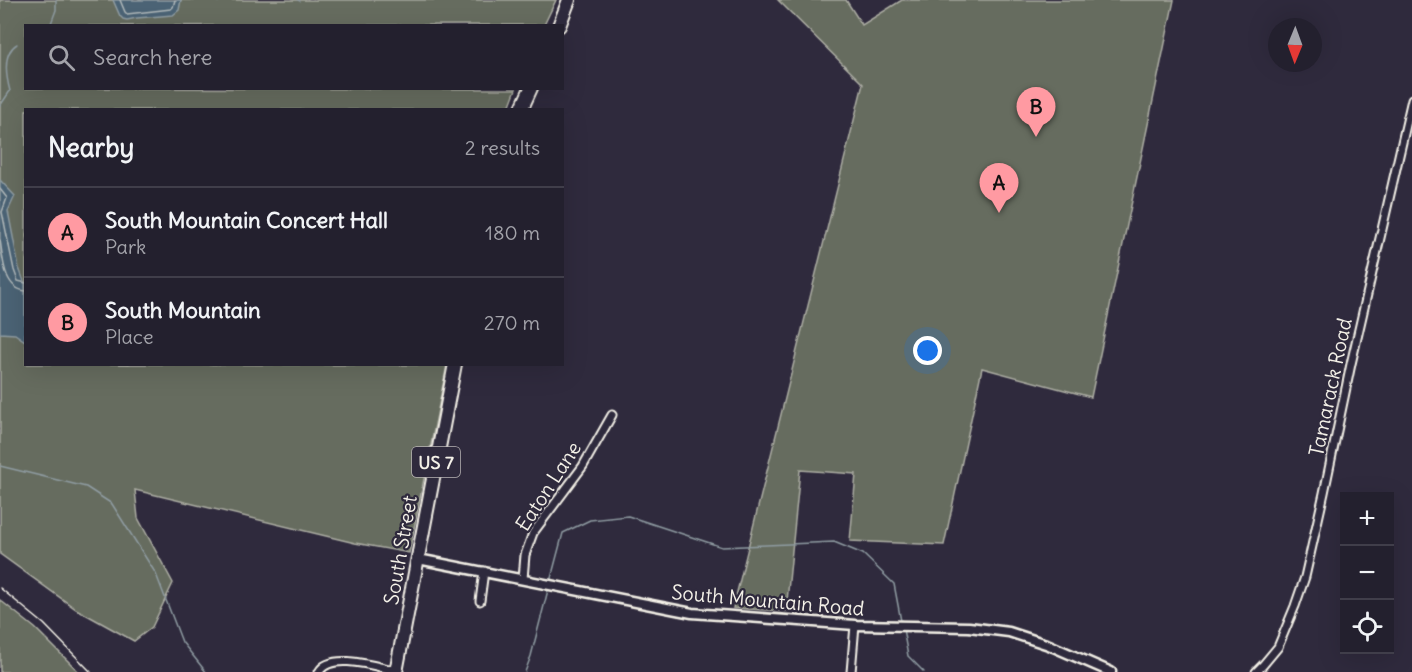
<!DOCTYPE html>
<meta charset="utf-8">
<style>
:root{--surface:#23202e;--page:#2f2d3a;--text:#f1f3f6;--muted:#a3a3aa;--line:#403e4a;--accent:#ff9aa2}
body{margin:0;font-family:Delius,sans-serif;background:var(--page);color:var(--text)}
.controls{position:absolute;right:18px;bottom:18px;display:grid;overflow:hidden;border-radius:0px;box-shadow:0 6px 24px #0002}
.controls button{width:54px;height:54px;display:grid;place-items:center;padding:0;border:0;border-bottom:2px solid var(--line);background:var(--surface);color:var(--text);font:30px sans-serif}
.compass{position:absolute;left:1268px;top:18px;width:54px;height:54px;border-radius:50%;background:var(--surface);box-shadow:0 6px 24px #0002;rotate:181deg}
.you{position:absolute;left:928px;top:351px;width:21px;height:21px;margin:-15px;border:4px solid #fff;border-radius:50%;background:#1a73e8;box-shadow:0 0 0 9px #1a73e833}
.badge{display:grid;place-items:center;width:39px;height:39px;border-radius:50%;background:var(--accent);color:#111;font-size:20px;font-weight:700}
.pin{position:absolute;translate:-50% -50px;filter:drop-shadow(0 2px 3px #0008)}
.pin::after{content:'';position:absolute;top:32px;width:21px;height:18px;background:inherit;clip-path:polygon(0 0,100% 0,50% 100%)}
.list{margin:0;padding:0;list-style:none}
h2{display:flex;justify-content:space-between;align-items:center;height:78px;margin:0;padding:0 24px;font-size:26px}
h2 small{font-size:20px;font-weight:400;color:var(--muted)}
.list li{display:grid;grid-template-columns:39px 1fr auto;gap:18px;align-items:center;box-sizing:border-box;height:90px;padding:0 24px;border-top:2px solid var(--line)}
.list b{display:block;font-size:22px;white-space:nowrap}
.list p{margin:0;font-size:20px;white-space:nowrap;color:var(--muted)}
.list em{font-size:20px;font-style:normal;color:var(--muted)}
.icon{flex:none;width:33px;height:33px;fill:none;stroke:currentColor;stroke-width:2;stroke-linecap:round;stroke-linejoin:round}
.map{position:relative;flex:none;width:1412px;height:672px;overflow:hidden}
.search{position:absolute;background:var(--surface);box-shadow:0 6px 24px #0002;left:24px;top:24px;width:540px;height:66px;display:flex;align-items:center;gap:15px;box-sizing:border-box;padding:0 21px;border-radius:0px;color:var(--muted);font-size:22px}
.panel{position:absolute;background:var(--surface);box-shadow:0 6px 24px #0002;left:24px;top:108px;width:540px;height:258px;border-radius:0px}
.map>svg:first-child{display:block}
.green{fill:#666c5f;stroke:#adaea4;stroke-width:1.5}
.water{fill:#4b6374;stroke:#8f9ca2;stroke-width:1.5}
.lines{fill:none;stroke-linecap:round;stroke-linejoin:round}
.shore{stroke:#b0b8ba;stroke-width:1.5}
.stream{stroke:#8f9ca2;stroke-width:1.5}
.minor-casing{stroke:#f4f1e8;stroke-width:11}
.tertiary-casing{stroke:#f4f1e8;stroke-width:13}
.trunk-casing{stroke:#f4f1e8;stroke-width:16}
.minor{stroke:#2f2a3d;stroke-width:7}
.tertiary{stroke:#2f2a3d;stroke-width:8}
.trunk{stroke:#2f2a3d;stroke-width:12}
.rail{stroke:#f4f1e8;stroke-width:1.5}
.labels{text-anchor:middle;dominant-baseline:central;stroke-width:4.5;stroke-linejoin:round;paint-order:stroke}
.shield{fill:#2f2a3d;stroke:#b9b5b5;stroke-width:1.5}
.shield-label{font-size:18px;font-weight:bold;fill:#f4f1e8}
.street-label{font-size:20px;fill:#f4f1e8;stroke:#2f2a3d}
</style>
<div class="map">
<svg width="1412" height="672" viewBox="0 0 1412 672">
<rect width="100%" height="100%" fill="#2f2a3d"/>
<filter id="ink" filterUnits="userSpaceOnUse"><feTurbulence type="fractalNoise" baseFrequency=".0167" numOctaves="2"/><feDisplacementMap in="SourceGraphic" scale="12" xChannelSelector="R" yChannelSelector="G"/><feConvolveMatrix kernelMatrix="1 2 1 2 8 2 1 2 1" color-interpolation-filters="sRGB"/></filter>
<g filter="url(#ink)">
<path class="green" d="M0,0H556L544,25L26,26V88L516,89L508,110H26V364L447,365L409,553L355,543L135,490L138,518L173,583L152,627L134,641L76,609L0,554Z
M778,0H846L862,25L902,0H1174L1091,397L982,368L944,545L850,541L856,474L800,470L786,611L733,608L863,84Z
M0,600L35,628L79,672H0Z"/>
<path class="water" d="M113,0H181L179,10L173,15L137,18L127,20L123,19L120,16Z
M0,180L15,196L8,211L19,268L25,284V341L15,334L0,333Z"/>
<g class="lines">
<path class="shore" d="M120,0L125,12L127,14L171,9L173,7L175,0
M0,189L7,198L2,212L14,270L18,281L26,283
M0,240C3,257 3,289 26,291"/>
<path class="stream" d="M218,0V2
M298,0L300,1
M50,26L56,10V0
M0,106L10,91C6,76 2,53 17,44
M0,466L86,487L112,504L156,574L182,642L206,672
M550,582L563,533L590,520L628,516L722,547L834,542L863,554L894,584L901,621
M903,629L908,656L924,672
M525,672L531,656L548,590"/>
<defs>
<path id="minor" d="M523,579L525,555L533,533L583,466L612,415
M480,601L484,571
M319,672C330,651 378,667 397,671
M851,672L855,625
M1256,672L1263,665L1278,647L1295,606L1305,577L1324,493L1351,364L1412,99"/>
<path id="tertiary" d="M418,559L692,613L855,625L969,627L1009,632L1049,645L1111,672"/>
<path id="trunk" d="M559,26L569,0
M521,110L531,88
M396,672L455,364"/>
</defs>
<use href="#minor" class="minor-casing"/>
<use href="#tertiary" class="tertiary-casing"/>
<use href="#trunk" class="trunk-casing"/>
<use href="#minor" class="minor"/>
<use href="#tertiary" class="tertiary"/>
<use href="#trunk" class="trunk"/>
<path class="rail" d="M0,588L44,624L91,672"/>
</g>
</g>
<g class="labels">
<rect class="shield" x="412" y="447" width="48" height="30" rx="4.5"/>
<g class="shield-label">
<text x="436" y="462">US 7</text>
</g>
<g class="street-label">
<text transform="translate(1330 387) rotate(-78)">Tamarack Road</text>
<text transform="translate(548 486) rotate(-57)">Eaton Lane</text>
<text transform="translate(400 550) rotate(-80)">South Street</text>
<text transform="translate(768 600) rotate(5)">South Mountain Road</text>
</g>
</g>
</svg>
<div class="controls">
<button>+</button>
<button>−</button>
<button><svg class="icon" aria-label="locate" viewBox="0 0 24 24"><circle cx="12" cy="12" r="6"/><path d="M12 2v4M12 18v4M2 12h4M18 12h4"/></svg></button>
</div>
<svg class="compass" viewBox="-18 -18 36 36"><path d="M0-13l5 13h-10z" fill="#e53935"/><path d="M0 13l5-13h-10z" fill="#a3a3aa"/></svg>
<div class="you"></div>
<div class="pin badge" style="left:999px;top:213px">A</div>
<div class="pin badge" style="left:1036px;top:137px">B</div>
<div class="search"><svg class="icon" aria-label="search" viewBox="0 0 24 24"><circle cx="10" cy="10" r="6"/><path d="M15 15l6 6"/></svg>Search here</div>
<section class="panel">
<h2>Nearby<small>2 results</small></h2>
<ul class="list">
<li><span class="badge">A</span><div><b>South Mountain Concert Hall</b><p>Park</p></div><em>180 m</em></li>
<li><span class="badge">B</span><div><b>South Mountain</b><p>Place</p></div><em>270 m</em></li>
</ul>
</section>
</div>
